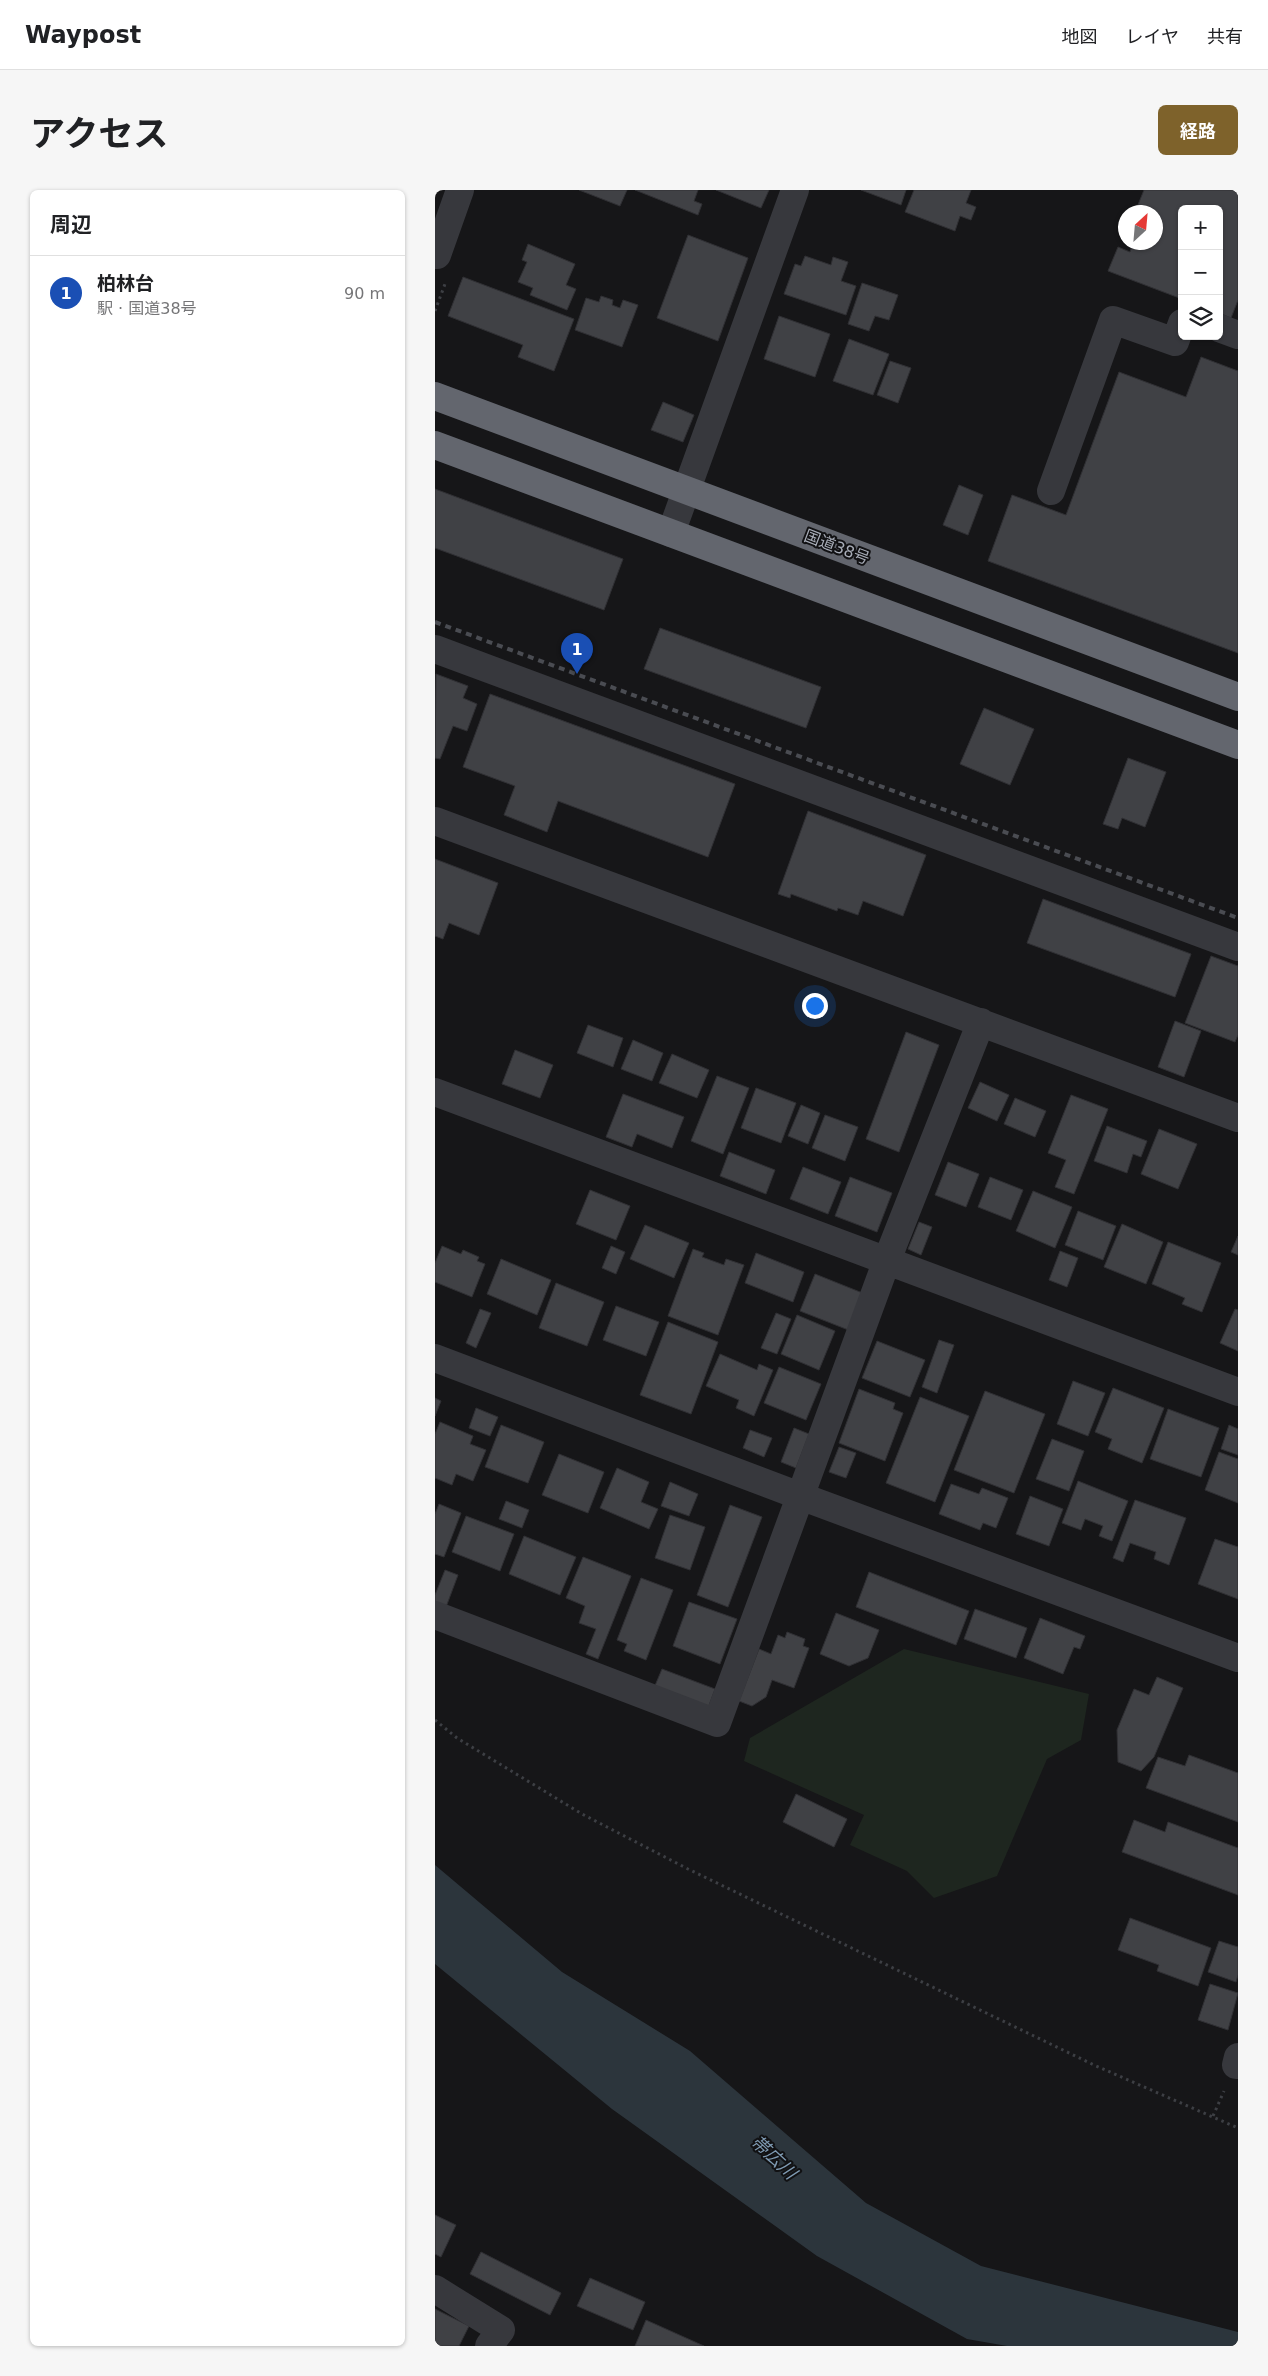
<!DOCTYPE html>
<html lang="ja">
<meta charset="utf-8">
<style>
:root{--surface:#fff;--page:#f6f6f6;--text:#202124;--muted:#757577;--line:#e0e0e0;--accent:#7e622b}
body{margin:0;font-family:"DejaVu Sans","Noto Sans JP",sans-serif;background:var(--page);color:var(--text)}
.controls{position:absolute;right:15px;top:15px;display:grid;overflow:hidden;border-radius:8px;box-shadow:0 1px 4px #0004}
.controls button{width:45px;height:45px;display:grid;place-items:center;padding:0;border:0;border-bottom:1px solid var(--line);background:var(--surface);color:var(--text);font:25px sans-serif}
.compass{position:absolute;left:683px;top:15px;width:45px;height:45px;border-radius:50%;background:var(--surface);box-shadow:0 1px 4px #0004;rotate:26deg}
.you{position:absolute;left:379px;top:815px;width:18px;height:18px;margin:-12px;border:4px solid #fff;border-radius:50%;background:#1a73e8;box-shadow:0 0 0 8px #1a73e833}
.badge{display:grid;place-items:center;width:32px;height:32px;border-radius:50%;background:var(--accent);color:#fff;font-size:16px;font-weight:700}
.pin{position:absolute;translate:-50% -41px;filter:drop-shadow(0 1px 2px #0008)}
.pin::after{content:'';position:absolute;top:26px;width:18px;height:15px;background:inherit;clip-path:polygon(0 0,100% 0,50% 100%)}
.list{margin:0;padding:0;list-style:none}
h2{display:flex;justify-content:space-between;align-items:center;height:65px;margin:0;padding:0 20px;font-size:21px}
h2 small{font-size:16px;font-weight:400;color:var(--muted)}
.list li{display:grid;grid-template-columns:32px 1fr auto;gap:15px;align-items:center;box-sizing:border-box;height:75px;padding:0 20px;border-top:1px solid var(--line)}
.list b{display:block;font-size:19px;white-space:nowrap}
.list p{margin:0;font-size:16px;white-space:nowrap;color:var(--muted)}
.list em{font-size:16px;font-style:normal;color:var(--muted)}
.icon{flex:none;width:28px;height:28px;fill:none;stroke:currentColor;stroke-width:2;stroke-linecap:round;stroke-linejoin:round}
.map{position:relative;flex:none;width:803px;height:2156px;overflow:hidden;border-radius:8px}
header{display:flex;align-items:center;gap:30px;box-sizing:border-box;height:70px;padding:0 25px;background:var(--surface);border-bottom:1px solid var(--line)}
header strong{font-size:24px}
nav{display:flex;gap:28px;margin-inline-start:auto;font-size:18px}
.intro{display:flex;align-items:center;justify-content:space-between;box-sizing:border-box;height:120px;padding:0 30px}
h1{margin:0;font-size:35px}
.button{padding:12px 22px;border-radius:8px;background:var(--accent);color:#fff;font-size:18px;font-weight:700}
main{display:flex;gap:30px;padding:0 30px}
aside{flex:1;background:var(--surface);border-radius:8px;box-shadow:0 1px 4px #0004}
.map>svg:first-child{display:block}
.green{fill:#1e261f}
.water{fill:#2c353c}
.building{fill:#404145;stroke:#303034}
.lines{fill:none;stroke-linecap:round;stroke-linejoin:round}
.path{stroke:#3d3f44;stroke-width:3;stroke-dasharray:2.5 4;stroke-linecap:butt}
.minor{stroke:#37383d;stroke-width:28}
.highway{stroke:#63666e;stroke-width:28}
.rail{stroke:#4a4c52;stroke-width:4;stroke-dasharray:6 5;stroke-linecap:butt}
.labels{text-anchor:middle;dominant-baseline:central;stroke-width:4;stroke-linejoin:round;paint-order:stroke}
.street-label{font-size:16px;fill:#a8adb8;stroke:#111113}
.water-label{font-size:18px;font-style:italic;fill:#7f9bb3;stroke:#111113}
</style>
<header>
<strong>Waypost</strong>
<nav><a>地図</a><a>レイヤ</a><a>共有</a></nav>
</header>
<div class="intro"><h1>アクセス</h1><a class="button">経路</a></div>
<main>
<aside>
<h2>周辺<small></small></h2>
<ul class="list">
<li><span class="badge" style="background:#1a4fb4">1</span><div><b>柏林台</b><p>駅 · 国道38号</p></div><em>90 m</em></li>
</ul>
</aside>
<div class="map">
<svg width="803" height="2156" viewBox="0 0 803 2156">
<rect width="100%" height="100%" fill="#161618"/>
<path class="green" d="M469,1459L654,1504L646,1550L612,1569L562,1686L499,1708L472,1681L415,1655L429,1625L309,1571L315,1548Z"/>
<path class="water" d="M0,1675L127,1782L255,1861L431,2013L546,2076L803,2142V2156H572L532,2149L382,2066L177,1919L0,1774Z"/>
<path class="building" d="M144,0H192L185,16Z
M200,0H263L259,11L267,14L263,25Z
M281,0H334L326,18Z
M426,0H471L466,15Z
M479,0H536L531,13L541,17L536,30L525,26L520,41L470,22Z
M709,0H803V110L796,128L784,123V19H747V109L673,81L683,57L695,62L698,52H720V22H700Z
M253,45L313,68L283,151L222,128Z
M93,54L140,74L131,95L141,99L132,120L95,105L98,98L83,92L92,72L87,70Z
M370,66L396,75L398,67L413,72L406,91L421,96L411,125L349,104L360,74L366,76Z
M28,87L139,129L119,181L83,167L88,155L13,126Z
M427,93L463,105L454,130L440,126L434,141L413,134Z
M166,106L178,110L177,115L185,118L188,110L203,115L187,157L140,140L151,108L164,112Z
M344,126L395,144L380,187L329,169Z
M414,149L454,164L438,205L398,191Z
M766,167L803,181V463L553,371L577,305L631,325L684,182L751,207Z
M455,171L476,178L463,213L442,205Z
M228,212L259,225L248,252L216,240Z
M524,295L548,305L533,345L508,335Z
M0,299L188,369L169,420L0,358Z
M225,438L386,497L371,538L209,479Z
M1,484L33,496L28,508L42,514L32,541L18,536L5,569L0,568Z
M55,504L300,594L273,667L123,611L112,642L69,625L80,596L28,577Z
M549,518L599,539L575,595L525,574Z
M693,568L731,582L710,637L687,628L683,639L668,634Z
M373,621L491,665L468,726L428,711L423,725L403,718L402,721L356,704L355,708L343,704Z
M0,669L63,693L44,745L14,733L8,749L0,746Z
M608,709L756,764L740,807L592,753Z
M776,766L803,776V845L800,852L750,833Z
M740,831L766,841L749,887L723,877Z
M153,835L188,848L178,877L142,863Z
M471,842L504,855L464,962L431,949Z
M198,850L228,863L217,891L186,879Z
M80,860L118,875L105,908L67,894Z
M237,864L274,880L262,908L224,893Z
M282,886L314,898L288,964L256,951Z
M545,892L574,905L562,931L533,918Z
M321,898L361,913L346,953L306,938Z
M188,904L249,927L237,958L202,944L197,957L171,947Z
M636,905L673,919L639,1004L620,997L631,970L613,963Z
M580,908L611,921L600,947L569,934Z
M366,915L385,923L373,954L353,946Z
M390,925L423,937L410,971L377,958Z
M672,936L712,951L706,967L698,964L692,983L659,971Z
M724,939L762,954L743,999L706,984Z
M294,962L340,980L331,1004L285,986Z
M513,972L544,984L531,1017L500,1005Z
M368,977L406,992L393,1024L355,1009Z
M415,987L457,1003L442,1042L400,1026Z
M555,987L588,1000L576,1030L543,1017Z
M155,1000L195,1016L181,1050L141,1034Z
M598,1001L637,1017L620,1058L581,1041Z
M643,1021L681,1036L668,1070L630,1055Z
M484,1032L497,1037L486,1065L473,1059Z
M687,1034L728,1052L711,1094L669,1077Z
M210,1035L254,1053L239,1088L195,1069Z
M803,1046V1065L796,1062Z
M733,1052L786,1073L767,1122L747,1114L750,1108L717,1094Z
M7,1056L26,1064L28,1060L44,1067L42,1071L50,1074L37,1107L0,1092V1073Z
M176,1056L190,1062L181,1084L167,1078Z
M258,1059L269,1063L267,1067L289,1075L291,1069L309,1075L283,1145L233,1126Z
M625,1061L643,1068L632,1097L614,1090Z
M321,1063L369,1082L358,1112L310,1093Z
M66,1069L116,1090L102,1125L52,1104Z
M380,1084L430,1104L416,1141L365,1121Z
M121,1093L169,1112L152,1156L104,1138Z
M181,1116L224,1132L211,1166L168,1150Z
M45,1119L56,1123L41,1158L31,1153Z
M800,1119L803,1120V1161L785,1153Z
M341,1123L356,1129L342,1164L326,1158Z
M362,1125L400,1141L384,1180L346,1164Z
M233,1132L283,1152L256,1224L205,1205Z
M504,1150L519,1155L502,1203L487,1197Z
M442,1151L490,1170L475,1207L427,1188Z
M285,1164L322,1180L324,1174L338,1180L319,1226L301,1218L304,1210L271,1196Z
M344,1177L386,1194L371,1230L329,1213Z
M638,1191L670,1203L653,1246L622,1234Z
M678,1198L729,1218L707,1273L673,1259L677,1249L660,1242Z
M424,1199L460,1213L458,1219L468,1223L450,1271L404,1253Z
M550,1201L610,1224L579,1303L519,1280Z
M485,1207L534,1226L500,1312L451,1293Z
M0,1208L6,1211L0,1226Z
M41,1218L63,1227L55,1246L34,1238Z
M733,1219L784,1238L766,1287L715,1269Z
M5,1232L38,1246L35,1254L51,1260L38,1291L21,1284L17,1295L0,1288V1244Z
M66,1235L109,1252L93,1293L50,1277Z
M794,1235L803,1239V1265L786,1259Z
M359,1238L374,1244L361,1278L346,1272Z
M315,1240L337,1248L329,1267L308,1258Z
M617,1249L649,1261L634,1301L601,1289Z
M404,1257L421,1263L411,1288L394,1282Z
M784,1262L803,1269V1313L770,1300Z
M124,1264L169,1282L153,1323L107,1305Z
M182,1278L214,1292L206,1312L223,1319L214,1339L165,1318Z
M643,1291L693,1311L677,1351L664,1346L668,1336L650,1329L646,1340L627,1333Z
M235,1292L263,1304L254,1326L226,1316Z
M516,1294L544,1304L547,1298L573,1308L561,1338L548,1333L545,1340L504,1324Z
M595,1306L628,1319L614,1356L581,1344Z
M700,1310L751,1328L734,1375L719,1369L721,1362L695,1353L688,1372L678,1368Z
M71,1311L94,1320L87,1338L64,1329Z
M4,1314L26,1323L9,1367L0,1364V1324Z
M295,1315L327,1327L293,1417L262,1405Z
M235,1325L270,1337L255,1380L220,1368Z
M31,1326L79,1344L65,1381L17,1362Z
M89,1346L141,1367L125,1405L74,1384Z
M780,1349L803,1357V1409L763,1394Z
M148,1367L196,1386L163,1469L151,1464L161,1439L144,1433L150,1416L131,1408Z
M10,1380L23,1385L11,1417L0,1413V1405Z
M434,1382L534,1421L521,1455L421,1417Z
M206,1388L238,1400L211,1470L189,1461L192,1454L182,1450Z
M254,1412L302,1429L285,1474L238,1456Z
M540,1419L592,1438L581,1468L529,1449Z
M401,1423L444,1440L433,1468L414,1476L385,1464Z
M605,1428L650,1446L645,1459L639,1457L628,1484L589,1468Z
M352,1442L370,1449L368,1456L374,1458L359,1498L337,1490L331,1507L317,1516L304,1511L324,1459L336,1464L343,1445L350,1448Z
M227,1479L280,1499L273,1518L219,1498Z
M722,1487L748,1498L719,1567L706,1581L683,1572L682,1540L699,1499L714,1505Z
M754,1565L803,1583V1632L711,1598L723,1567L750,1576Z
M361,1604L412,1629L399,1657L348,1632Z
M699,1630L730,1642L733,1632L803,1658V1705L687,1662Z
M695,1728L776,1758L763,1796L722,1781L724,1775L683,1760Z
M784,1751L803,1757V1785L801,1792L773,1782Z
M775,1794L803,1803L793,1840L763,1830Z
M0,2025L21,2035L6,2067L0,2064Z
M46,2062L126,2103L115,2125L35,2084Z
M155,2088L210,2112L198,2140L142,2116Z
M0,2119L34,2136L24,2156H0Z
M211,2130L269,2156H200Z"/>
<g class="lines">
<path class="path" d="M0,121L10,94
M0,1530L22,1548L147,1624L253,1679L659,1875L803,1938
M778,1926L789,1901"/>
<path class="minor" d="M2,65L25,0
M784,138L803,145
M616,301L678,130L740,152L747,133
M236,343L360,0
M0,459L803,757
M0,631L803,928
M0,902L803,1202
M0,1168L365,1306L803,1468
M0,1425L282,1533L452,1070L546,832
M801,1875L803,1867
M0,2099L66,2140L54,2156"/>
<path class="highway" d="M0,206L803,507
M0,255L803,555"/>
<path class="rail" d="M0,432L803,728"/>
</g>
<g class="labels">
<g class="street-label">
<text transform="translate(402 357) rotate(21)">国道38号</text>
</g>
<g class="water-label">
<text transform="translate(339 1967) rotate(43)">帯広川</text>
</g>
</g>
</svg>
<div class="controls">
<button>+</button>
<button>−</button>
<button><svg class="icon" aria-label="layers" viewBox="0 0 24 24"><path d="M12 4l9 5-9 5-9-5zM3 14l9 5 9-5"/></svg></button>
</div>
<svg class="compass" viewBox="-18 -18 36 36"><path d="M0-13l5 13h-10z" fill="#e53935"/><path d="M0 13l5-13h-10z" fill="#757577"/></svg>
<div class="you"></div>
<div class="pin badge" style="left:142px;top:484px;background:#1a4fb4">1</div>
</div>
</main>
